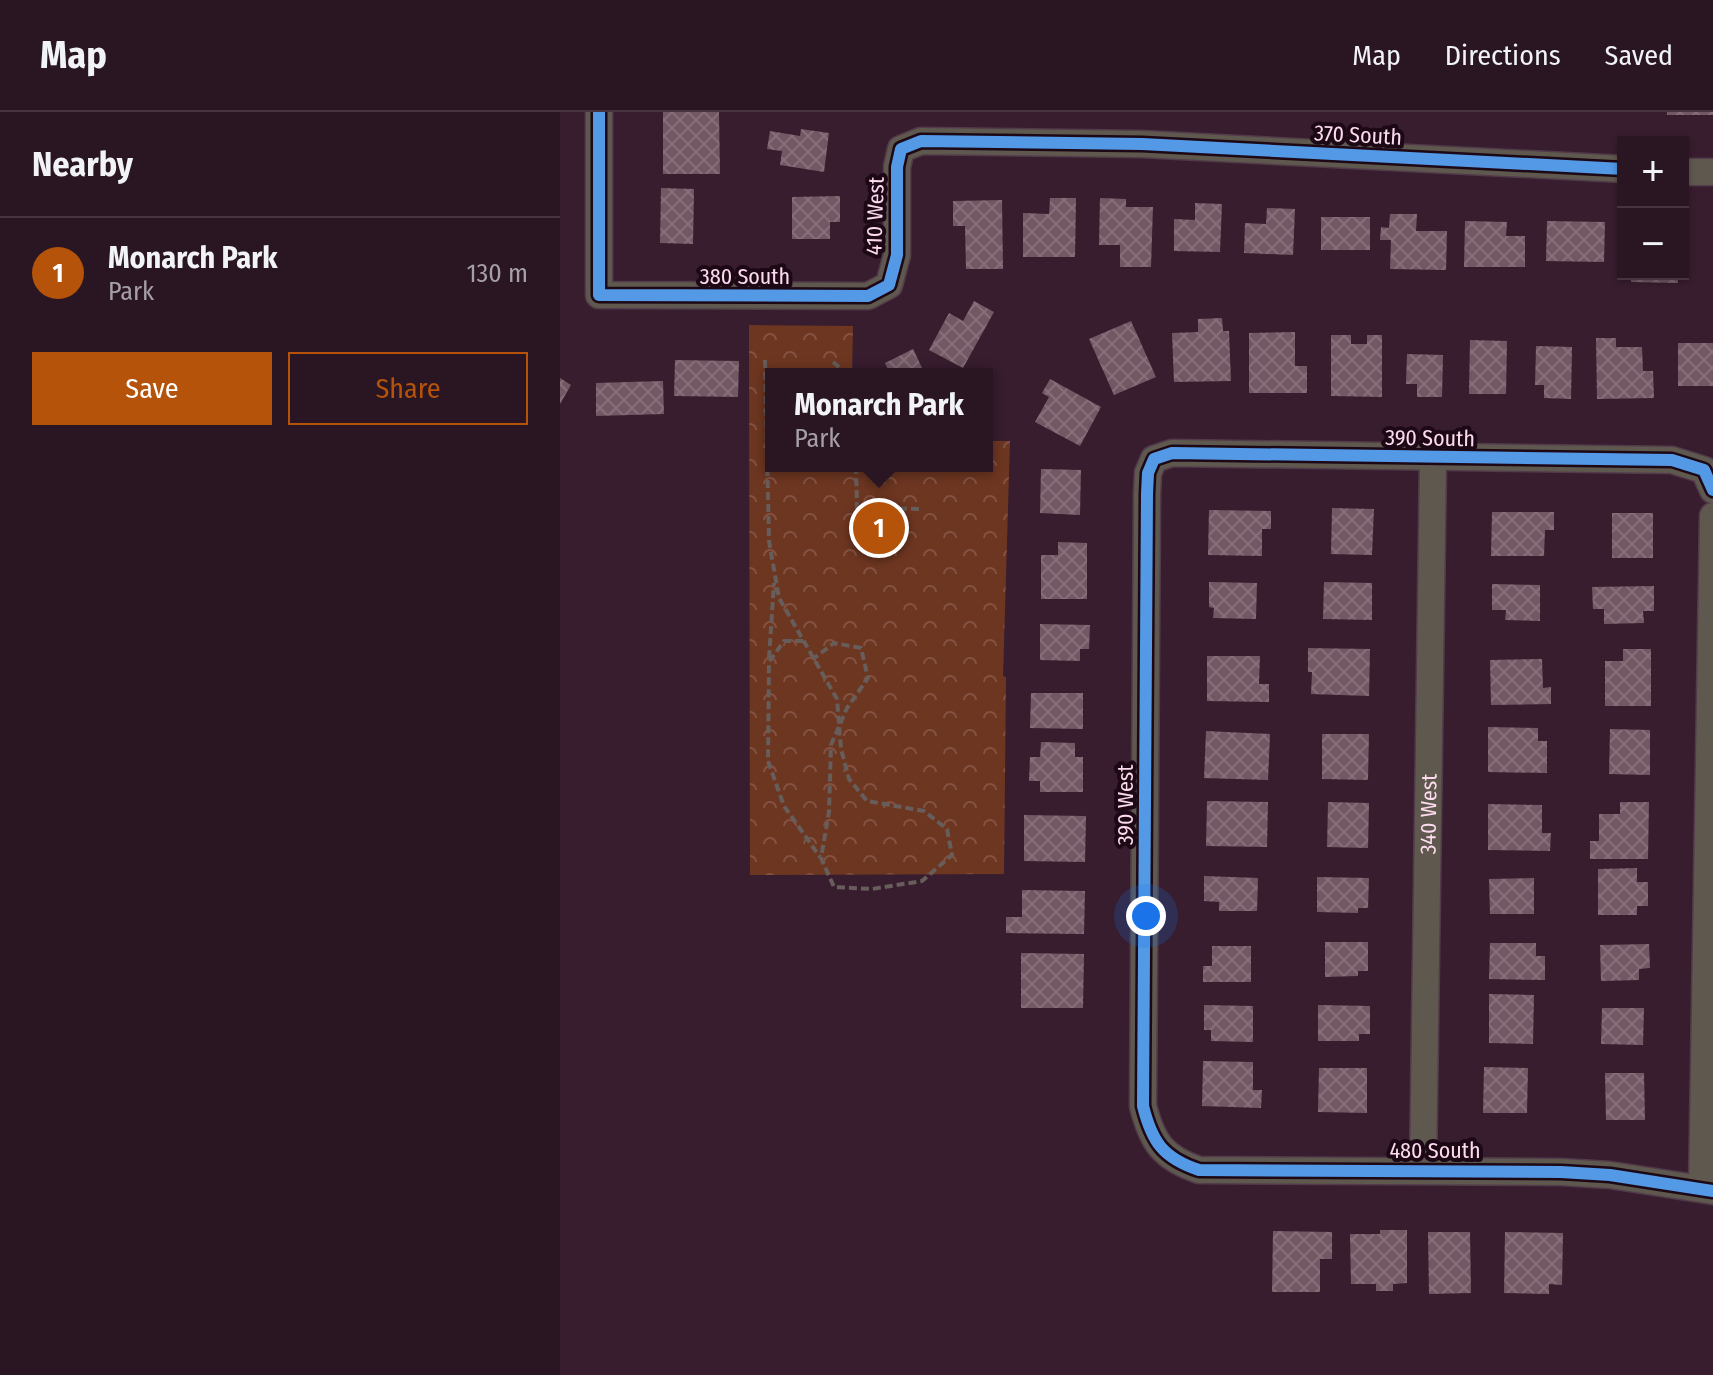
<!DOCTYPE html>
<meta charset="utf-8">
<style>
:root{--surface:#2a1623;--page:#362330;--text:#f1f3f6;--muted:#a59fa6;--line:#463541;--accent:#b45309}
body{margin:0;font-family:"Fira Sans Condensed",sans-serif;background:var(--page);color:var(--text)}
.controls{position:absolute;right:24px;top:24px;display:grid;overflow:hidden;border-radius:0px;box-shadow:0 2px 6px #0004}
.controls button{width:72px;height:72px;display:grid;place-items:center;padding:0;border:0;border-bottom:2px solid var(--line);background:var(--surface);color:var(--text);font:40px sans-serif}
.you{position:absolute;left:586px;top:804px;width:28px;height:28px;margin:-20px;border:6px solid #fff;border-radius:50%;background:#1a73e8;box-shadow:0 0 0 12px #1a73e833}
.badge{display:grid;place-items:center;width:52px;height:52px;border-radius:50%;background:var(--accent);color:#fff;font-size:26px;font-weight:700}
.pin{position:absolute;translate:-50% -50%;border:4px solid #fff;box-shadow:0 2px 8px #0006}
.popup{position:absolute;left:205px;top:256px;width:228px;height:104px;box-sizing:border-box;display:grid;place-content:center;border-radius:0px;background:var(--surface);filter:drop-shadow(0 2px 6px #0005);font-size:26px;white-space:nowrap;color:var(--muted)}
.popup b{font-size:30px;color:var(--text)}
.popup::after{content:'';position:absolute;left:50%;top:100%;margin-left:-16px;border:16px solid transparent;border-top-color:var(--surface)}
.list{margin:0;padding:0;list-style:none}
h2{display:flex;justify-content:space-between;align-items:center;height:104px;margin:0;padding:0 32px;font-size:34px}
h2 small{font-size:26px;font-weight:400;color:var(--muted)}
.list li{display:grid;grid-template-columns:52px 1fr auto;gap:24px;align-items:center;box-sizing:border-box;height:112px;padding:0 32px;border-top:2px solid var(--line)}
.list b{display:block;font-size:30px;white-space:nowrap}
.list p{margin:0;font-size:26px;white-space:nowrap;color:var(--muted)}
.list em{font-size:26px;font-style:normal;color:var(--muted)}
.actions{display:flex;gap:16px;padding:24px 32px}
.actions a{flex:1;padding:18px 0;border:2px solid var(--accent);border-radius:0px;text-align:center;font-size:28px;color:var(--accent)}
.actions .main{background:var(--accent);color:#fff}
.map{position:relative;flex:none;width:1153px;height:1263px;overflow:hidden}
header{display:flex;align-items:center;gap:48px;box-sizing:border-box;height:112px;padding:0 40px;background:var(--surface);border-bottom:2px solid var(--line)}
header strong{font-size:38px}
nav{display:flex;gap:44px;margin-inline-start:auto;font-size:28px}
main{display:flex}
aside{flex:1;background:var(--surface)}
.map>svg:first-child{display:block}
.park{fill:url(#park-crowns)}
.building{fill:url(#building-cross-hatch)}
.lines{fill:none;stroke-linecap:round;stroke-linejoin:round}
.street-casing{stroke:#513a49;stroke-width:29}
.path{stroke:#675d5a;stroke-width:4;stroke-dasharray:8 4;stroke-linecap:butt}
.street{stroke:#5f584e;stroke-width:26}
.cycleway-casing{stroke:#1d0816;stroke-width:17}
.cycleway{stroke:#5399e6;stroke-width:12}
.labels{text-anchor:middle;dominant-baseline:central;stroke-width:8;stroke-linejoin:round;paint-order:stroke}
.street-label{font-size:22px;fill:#fcdbee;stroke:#1d0816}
</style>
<header>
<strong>Map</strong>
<nav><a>Map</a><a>Directions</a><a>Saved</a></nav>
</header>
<main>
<aside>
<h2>Nearby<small></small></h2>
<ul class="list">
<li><span class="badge">1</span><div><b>Monarch Park</b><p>Park</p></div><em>130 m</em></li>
</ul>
<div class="actions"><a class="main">Save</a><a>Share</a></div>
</aside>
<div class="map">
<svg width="1153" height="1263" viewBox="0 0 1153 1263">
<defs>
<pattern id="park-crowns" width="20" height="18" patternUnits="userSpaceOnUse" patternTransform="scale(2)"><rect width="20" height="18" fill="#6d3621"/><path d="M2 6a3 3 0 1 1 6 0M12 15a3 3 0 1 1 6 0" fill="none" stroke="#835242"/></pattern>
<pattern id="building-cross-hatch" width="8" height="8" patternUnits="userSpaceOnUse" patternTransform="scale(2)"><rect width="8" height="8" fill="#715863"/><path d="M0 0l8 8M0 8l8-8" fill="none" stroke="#866f7a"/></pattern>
</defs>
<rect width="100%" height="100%" fill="#381d2f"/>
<path class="park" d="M189,213L293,214L292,262H211V354H427V329H450L443,564L446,565L444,762L190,763Z"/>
<path class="building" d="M103,0H159L160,62H103Z
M1107,0H1153V3H1107Z
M241,17L269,21L264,60L220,53L222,39L207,37L210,19L240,24Z
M101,76L134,77L133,132L100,131Z
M280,84V110H270V127H232V85Z
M490,86H516L515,145H463V101L489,102Z
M540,86L566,87V95H593L591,155H560V133H539Z
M442,88L443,157H406L405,114H393V89Z
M635,91L662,92L660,140L614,139V107L635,108Z
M707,96L735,97L733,143L684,141L685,111L706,112Z
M830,102H857L856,119H887L886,158L830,157L831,128H820L821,115L829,116Z
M761,105H810V138H761Z
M905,109L947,110L946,124H965V155H904Z
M987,109L1045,110L1044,150L986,149Z
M1071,162H1118V171L1071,170Z
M414,189L434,200L403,256L369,238L389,201L403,209Z
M662,206L663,219H669L671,269L614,270L612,221L638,220V207Z
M571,209L596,265L554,283L529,227Z
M735,220V254H747V281H689V221Z
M771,223H791V232H807V223H822V285L771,284Z
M1036,226H1056V235H1082L1083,259H1093L1094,286L1037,287Z
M910,228L947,229L946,282H909Z
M1118,231H1153V274H1118Z
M976,234L1012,235L1011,287L984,286V273H975Z
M353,237L365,262H330L325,251Z
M847,242L883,243L882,285H857V272H846Z
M115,248L179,249L178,285L114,284Z
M0,266L11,273L0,292Z
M490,267L541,295L520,334L475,310L489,285L482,281Z
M103,269L104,302L36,304V271Z
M481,357L521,358L520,403L480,401Z
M772,396L814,397L812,443L771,442Z
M649,398L711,399V417H702V444L648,443Z
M932,400H994V418H985L984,444H931Z
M1052,401H1093V446H1052Z
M498,430L527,431V487H481V443H498Z
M649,470L697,471L696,507L653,506L654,496L649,495Z
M764,470L812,471V508L763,507Z
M932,472L980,473V509L945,508L946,498H932Z
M1094,474V499H1083L1084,511L1044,512V497H1033L1032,475Z
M480,512L530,513L529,537H520V549L480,548Z
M748,536L810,537L809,584L751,582L752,560H748Z
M1063,537H1091V594H1045V549H1063Z
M647,544H700L699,572H709V590L647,589Z
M982,547L983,576L991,575V592L931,593L930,548Z
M471,581H523V617L470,616Z
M928,615L978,616V629H987V661L928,660Z
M1050,617L1090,618V663L1049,662Z
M646,619L710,622L708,668L644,666Z
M762,622H809L808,668L762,667Z
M481,630L515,631V645H523V680H480V669H469L470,645H480Z
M647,689L708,690L707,735L646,734Z
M768,690L809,691L808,736L767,735Z
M1060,690H1089L1088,747H1030V729H1039V702H1060Z
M928,692L982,693V721H991L990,739L928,738Z
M464,703L526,704L525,750L464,749Z
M1077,756V770H1088V794H1077V803H1038V757Z
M644,764L698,766L697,799H659V790L644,789Z
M757,765L809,766L808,796H798V801L757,800Z
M974,766V802H930L929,767Z
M462,778L525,779L524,822L446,821V805H462Z
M765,830H808V859H798V864L765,865Z
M930,831H976V844H985V868L929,867Z
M1089,832L1090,856L1079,857V868L1041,869L1040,833Z
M652,834H691V870H643V854H652Z
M461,841L524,842L523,896H461Z
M929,882L974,883L973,932L929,931Z
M644,893L693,894V930L651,929V918H644Z
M758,893L810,894V922H799V929H758Z
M1042,896H1084L1083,933L1041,932Z
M643,949L693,950V978H702L701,996L642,994Z
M924,955L968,956L967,1001H923Z
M759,956H807V1001L758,1000Z
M1045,961H1084L1085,1008H1046Z
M820,1118H847V1171L833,1172V1179H816V1172H791L790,1122H820Z
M713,1119L772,1120V1147H760V1180H712Z
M868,1120H910L911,1181L869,1182Z
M945,1120L1003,1121L1002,1173L989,1172V1182L944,1181Z"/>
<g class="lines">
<defs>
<g id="street">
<path d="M39,0V183L308,184L329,173L337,143V55L341,37L361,29L582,32L1063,57"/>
<path d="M1123,60H1153"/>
<path d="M1153,378L1144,358L1112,348L612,341L594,347L588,361L587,382L583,994C592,1030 603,1046 639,1058L1001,1060L1050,1063L1153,1079"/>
<path id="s1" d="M863,1058L873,347"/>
<path d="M1142,1077L1153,404"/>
</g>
</defs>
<use href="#street" class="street-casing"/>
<path class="path" d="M205,248L209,429L219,486L277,587L281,637L289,667L307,689L364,699L387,717L392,743L362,769L312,777L274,775L261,746L269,700L271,633L287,596L308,566L301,536L274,531L253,547
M273,250L285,260L296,262
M296,354L297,396L359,397
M243,529H224L209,550L208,649L224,694L260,745
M209,546L214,471"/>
<use href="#street" class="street"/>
<defs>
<path id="cycleway" d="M39,0V183L308,184L329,173L337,143V55L341,37L361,29L582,32L1063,57
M1153,378L1144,358L1112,348L612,341L594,347L588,361L587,382L583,994C592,1030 603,1046 639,1058L1001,1060L1050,1063L1153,1079"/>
</defs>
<use href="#cycleway" class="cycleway-casing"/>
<use href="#cycleway" class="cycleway"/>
</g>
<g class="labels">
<g class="street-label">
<text transform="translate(798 23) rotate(3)">370 South</text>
<text transform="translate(315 104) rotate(-88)">410 West</text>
<text x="185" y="164">380 South</text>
<text transform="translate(870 326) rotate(1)">390 South</text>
<text transform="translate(565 693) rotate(-90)">390 West</text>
<text stroke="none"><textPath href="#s1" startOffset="356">340 West</textPath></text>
<text x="875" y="1038">480 South</text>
</g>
</g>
</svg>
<div class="controls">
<button>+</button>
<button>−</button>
</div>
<div class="you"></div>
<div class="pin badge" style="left:319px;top:416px">1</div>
<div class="popup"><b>Monarch Park</b>Park</div>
</div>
</main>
